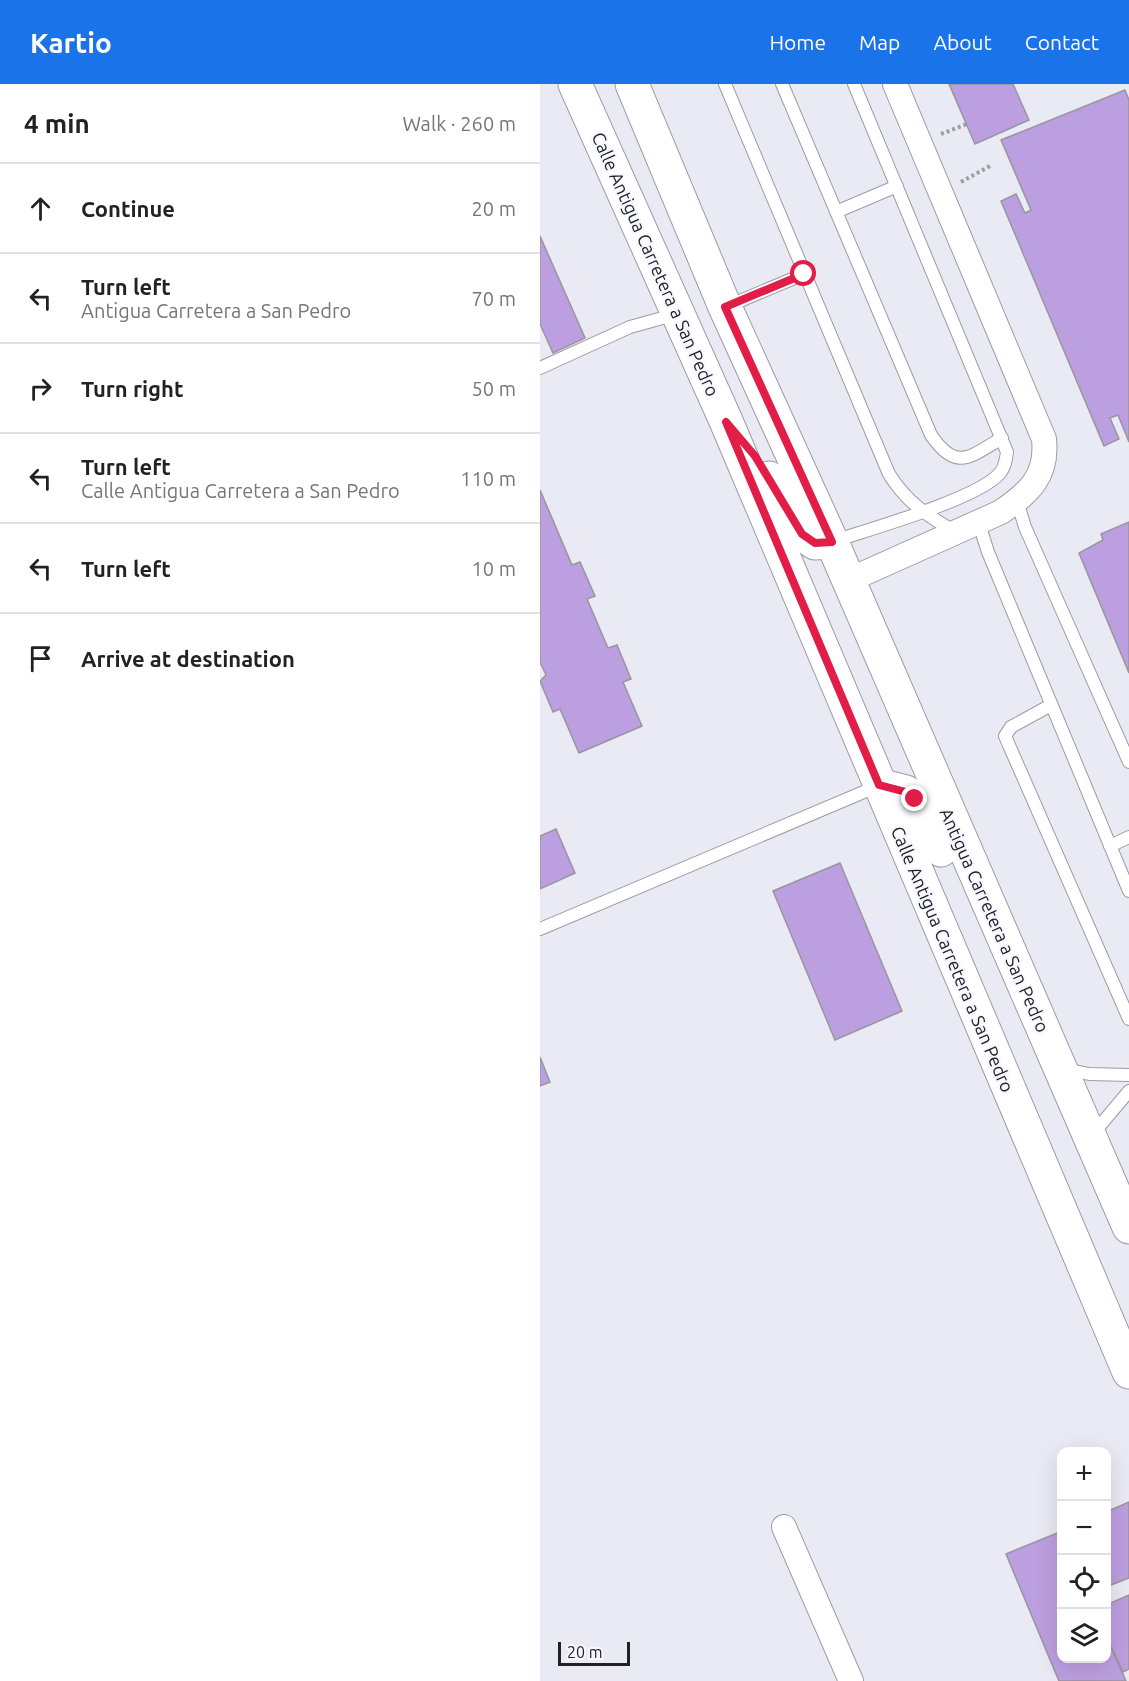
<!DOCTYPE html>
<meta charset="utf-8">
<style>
:root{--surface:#fff;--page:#f6f6f6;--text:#222;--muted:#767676;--line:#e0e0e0;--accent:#1a73e8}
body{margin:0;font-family:Ubuntu,sans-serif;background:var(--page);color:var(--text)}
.controls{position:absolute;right:18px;bottom:18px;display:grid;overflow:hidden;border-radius:12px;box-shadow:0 6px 24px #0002}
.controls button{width:54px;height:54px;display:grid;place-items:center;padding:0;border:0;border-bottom:2px solid var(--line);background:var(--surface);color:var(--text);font:30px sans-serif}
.scale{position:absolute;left:18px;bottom:15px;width:72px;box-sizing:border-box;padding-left:6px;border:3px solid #222225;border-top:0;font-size:16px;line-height:21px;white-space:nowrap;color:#222225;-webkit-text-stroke:4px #f7f7ff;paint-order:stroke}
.stop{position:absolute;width:18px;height:18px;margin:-14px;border:4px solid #e11d48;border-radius:50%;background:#fff}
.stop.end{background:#e11d48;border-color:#fff;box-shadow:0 2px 6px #0008}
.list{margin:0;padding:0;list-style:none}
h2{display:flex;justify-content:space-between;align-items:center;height:78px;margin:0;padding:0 24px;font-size:26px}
h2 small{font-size:20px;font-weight:400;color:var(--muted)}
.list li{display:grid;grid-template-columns:39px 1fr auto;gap:18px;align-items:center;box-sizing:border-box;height:90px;padding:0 24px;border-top:2px solid var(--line)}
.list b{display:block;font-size:22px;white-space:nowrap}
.list p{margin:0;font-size:20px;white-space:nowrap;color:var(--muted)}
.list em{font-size:20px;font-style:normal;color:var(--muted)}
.icon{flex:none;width:33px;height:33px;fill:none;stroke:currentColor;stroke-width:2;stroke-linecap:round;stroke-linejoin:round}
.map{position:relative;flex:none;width:589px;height:1597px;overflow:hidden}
header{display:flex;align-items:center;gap:36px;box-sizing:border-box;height:84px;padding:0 30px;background:var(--accent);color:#fff}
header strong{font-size:28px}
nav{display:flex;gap:33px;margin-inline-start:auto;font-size:21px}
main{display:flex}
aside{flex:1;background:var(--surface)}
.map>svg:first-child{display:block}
.building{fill:#bc9fe0;stroke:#98959d;stroke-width:1.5}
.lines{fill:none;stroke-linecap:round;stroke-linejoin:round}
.lane-casing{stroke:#9b9ca4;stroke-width:14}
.street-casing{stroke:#9b9ca4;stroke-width:26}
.primary-casing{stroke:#9b9ca4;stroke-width:35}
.path{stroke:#9d9ea4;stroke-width:4;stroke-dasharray:3 3;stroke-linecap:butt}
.lane{stroke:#fff;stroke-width:12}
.street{stroke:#fff;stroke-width:24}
.primary{stroke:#fff;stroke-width:33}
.route{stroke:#e11d48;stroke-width:8}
.labels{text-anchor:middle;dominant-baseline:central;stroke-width:4.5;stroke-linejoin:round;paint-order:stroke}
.street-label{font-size:18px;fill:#222225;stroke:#f7f7ff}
</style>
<header>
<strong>Kartio</strong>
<nav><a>Home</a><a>Map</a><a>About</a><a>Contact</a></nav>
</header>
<main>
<aside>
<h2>4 min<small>Walk · 260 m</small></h2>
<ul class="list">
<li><svg class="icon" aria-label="ahead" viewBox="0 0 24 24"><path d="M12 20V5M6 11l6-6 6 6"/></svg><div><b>Continue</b></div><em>20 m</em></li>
<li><svg class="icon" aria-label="left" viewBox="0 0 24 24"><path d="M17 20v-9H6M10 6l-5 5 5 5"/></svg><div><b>Turn left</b><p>Antigua Carretera a San Pedro</p></div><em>70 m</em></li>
<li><svg class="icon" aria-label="right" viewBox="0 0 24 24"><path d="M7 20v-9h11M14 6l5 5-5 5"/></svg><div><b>Turn right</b></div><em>50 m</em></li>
<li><svg class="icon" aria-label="left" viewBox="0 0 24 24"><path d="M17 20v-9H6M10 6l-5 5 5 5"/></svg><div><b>Turn left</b><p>Calle Antigua Carretera a San Pedro</p></div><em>110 m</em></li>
<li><svg class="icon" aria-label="left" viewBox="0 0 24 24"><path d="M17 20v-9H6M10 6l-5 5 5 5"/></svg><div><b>Turn left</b></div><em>10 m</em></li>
<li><svg class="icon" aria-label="arrive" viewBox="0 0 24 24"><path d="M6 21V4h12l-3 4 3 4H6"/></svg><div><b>Arrive at destination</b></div></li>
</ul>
</aside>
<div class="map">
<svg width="589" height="1597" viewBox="0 0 589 1597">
<rect width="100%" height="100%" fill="#e9eaf3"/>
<path class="building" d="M409,0H473L489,36L435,60Z
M585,6L589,16V358L578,331L570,334L579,355L564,362L461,117L476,110L485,129L491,126L461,56Z
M0,152L45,254L13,269L0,240Z
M0,406L32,481L40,478L55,512L47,515L68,564L77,561L91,595L83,598L102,642L39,669L20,625L13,628L0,597L6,591L0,578Z
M589,438V589L539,469L563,456L561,450Z
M16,745L35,789L0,805V752Z
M300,779L362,927L295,956L233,807Z
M0,973L10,998L0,1002Z
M589,1418V1494L566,1503V1428Z
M522,1447V1574H566V1552L586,1597H519L466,1470Z
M589,1511V1585L583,1588L566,1552V1521Z"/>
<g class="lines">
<defs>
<path id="lane" d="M185,0L349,390C367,419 388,432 417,449
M242,0L391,351C416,388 430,373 462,354
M296,128L357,102
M188,222L264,190
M0,284L90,243L137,230
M477,417L485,443L589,678
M439,440L448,468L589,807
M294,457C330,445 438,415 460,389C465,383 466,376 467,368L314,0
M511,621L471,643L465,652L589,935
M570,762L589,753
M0,845L338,702
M525,985L549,990L589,991
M552,1051L589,1007"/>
<path id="street" d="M307,497L461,428C489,409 508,392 504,355L355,0
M244,1443L311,1597"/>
<path id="primary" d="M35,0L186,337L589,1288
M92,0L185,223L292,458L589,1143
M229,394L262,450L275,459L292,458
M339,701L366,708L375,715L401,766"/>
</defs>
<use href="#lane" class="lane-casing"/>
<use href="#street" class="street-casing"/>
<use href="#primary" class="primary-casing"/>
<path class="path" d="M401,50L427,40
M421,98L450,82"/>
<use href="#lane" class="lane"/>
<use href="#street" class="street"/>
<use href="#primary" class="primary"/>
</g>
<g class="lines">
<path class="route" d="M264,190L185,223L292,458L275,459L262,450L215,372L186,338L339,701L366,708L375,715"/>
</g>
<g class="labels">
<g class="street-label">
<text transform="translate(116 180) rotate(66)">Calle Antigua Carretera a San Pedro</text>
<text transform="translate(455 836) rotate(66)">Antigua Carretera a San Pedro</text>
<text transform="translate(413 875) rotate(67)">Calle Antigua Carretera a San Pedro</text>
</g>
</g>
</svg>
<div class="controls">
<button>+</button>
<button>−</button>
<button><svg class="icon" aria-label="locate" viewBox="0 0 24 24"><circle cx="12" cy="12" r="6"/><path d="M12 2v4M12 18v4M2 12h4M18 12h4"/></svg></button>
<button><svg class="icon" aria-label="layers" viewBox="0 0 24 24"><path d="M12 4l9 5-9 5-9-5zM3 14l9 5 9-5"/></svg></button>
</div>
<div class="scale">20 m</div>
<div class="stop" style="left:264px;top:190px"></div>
<div class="stop end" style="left:375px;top:715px"></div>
</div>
</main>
